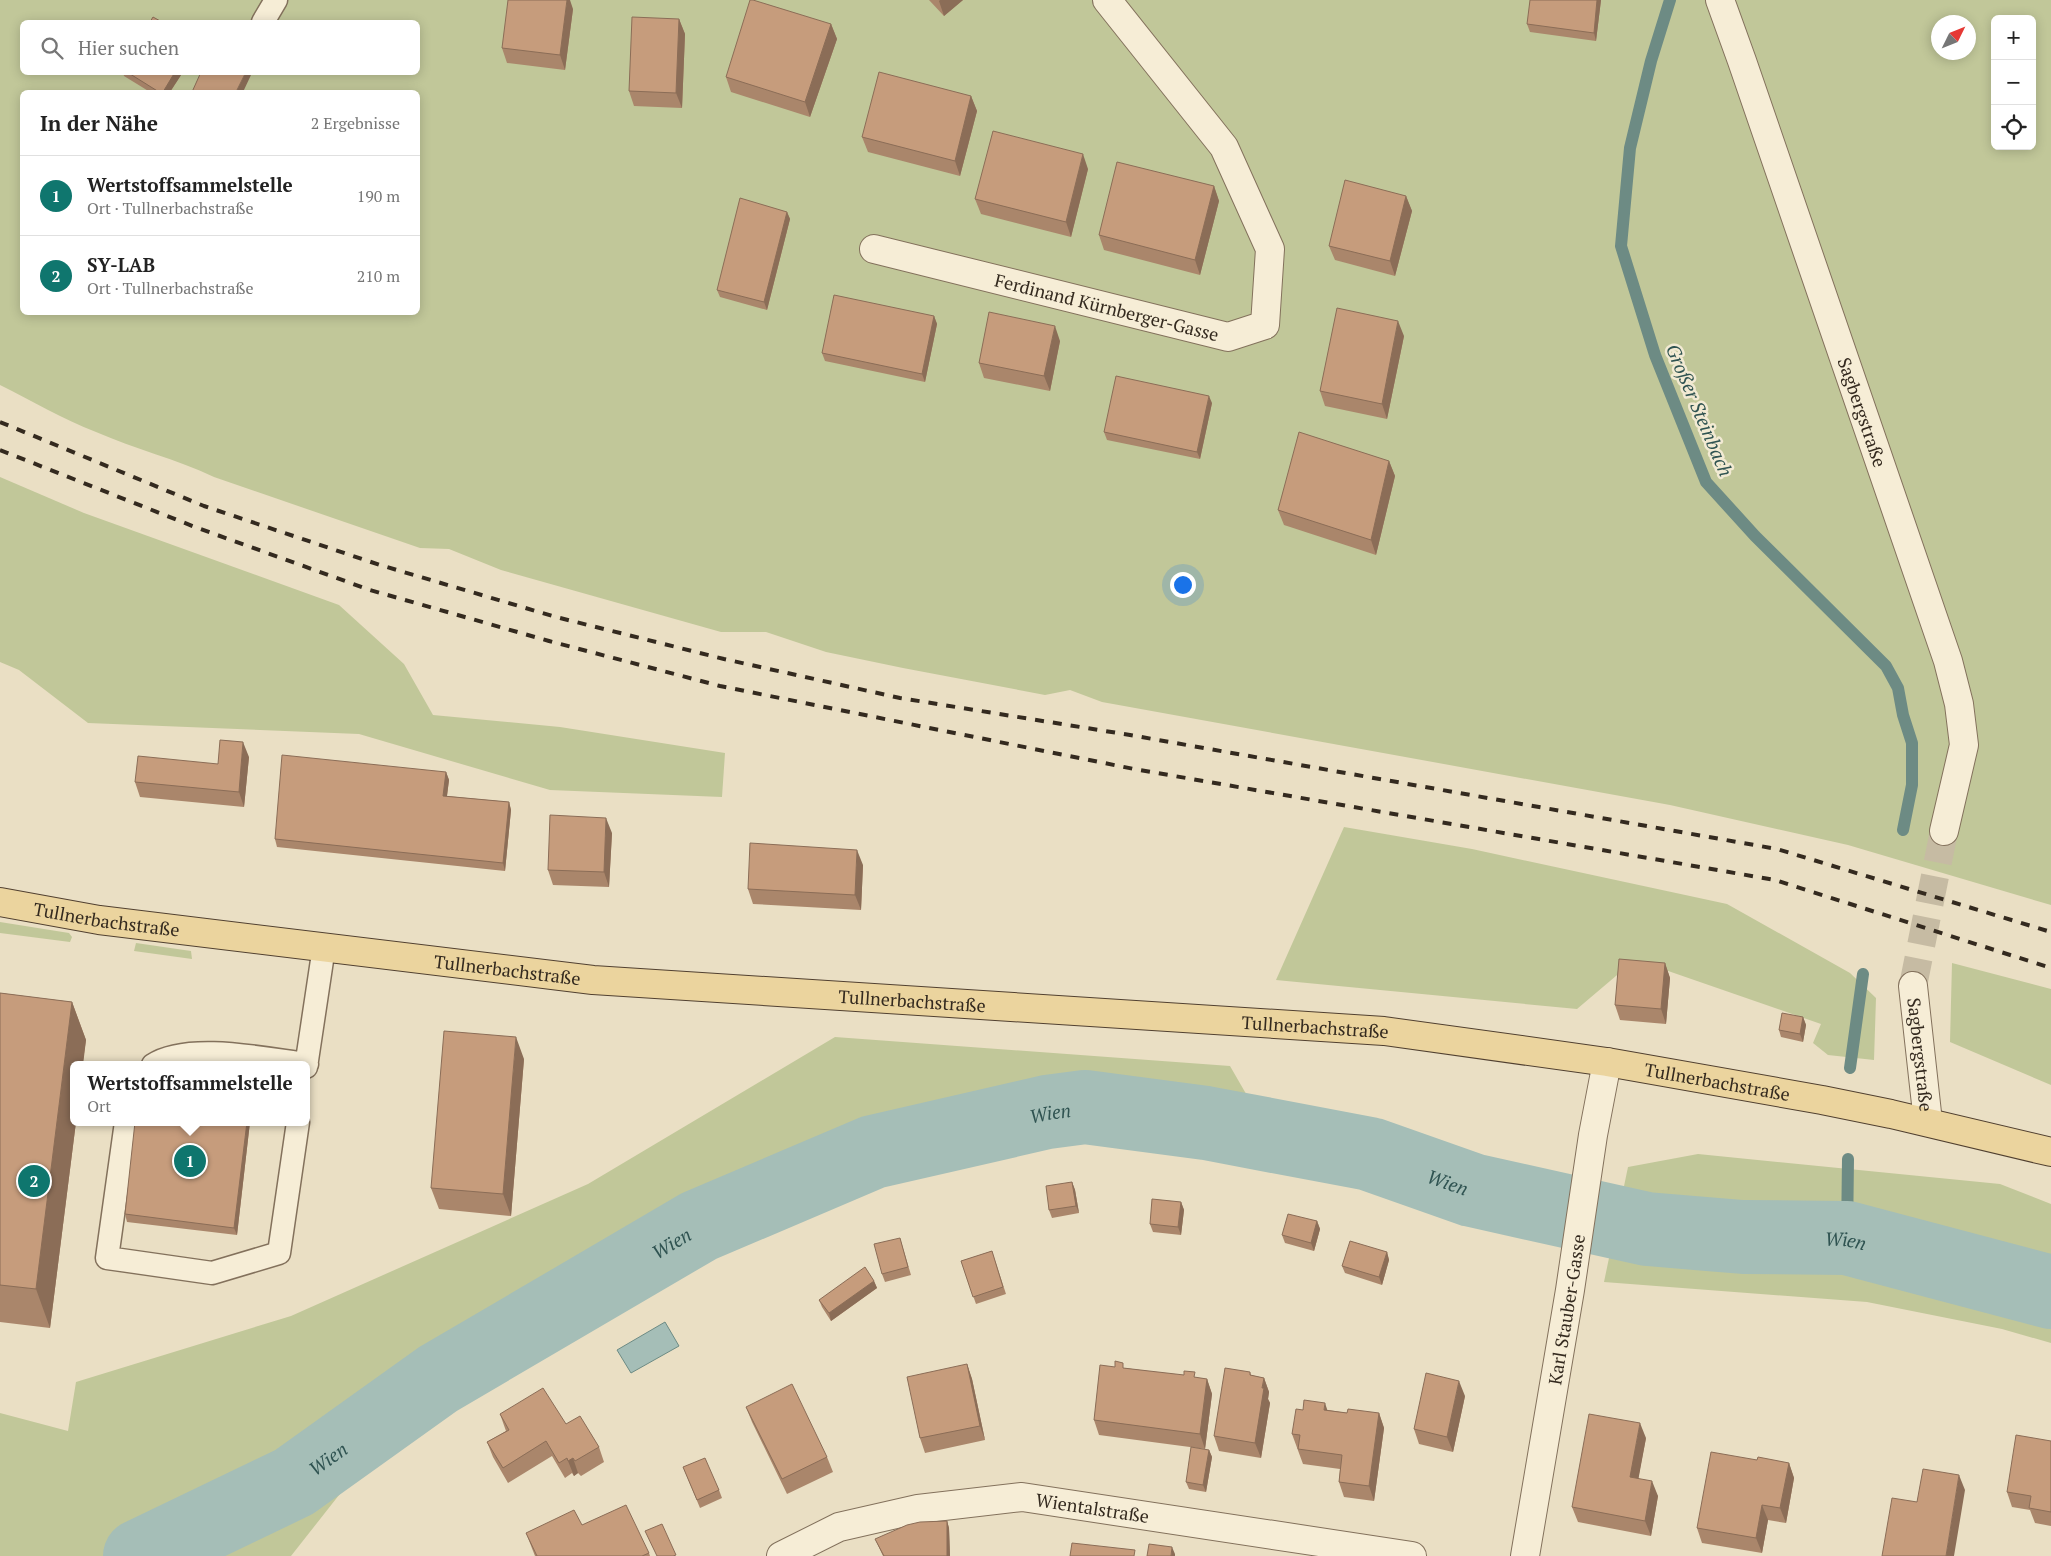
<!DOCTYPE html>
<html lang="de">
<meta charset="utf-8">
<style>
:root{--surface:#fff;--page:#f6f6f6;--text:#222;--muted:#767676;--line:#e0e0e0;--accent:#0f766e}
body{margin:0;font-family:"PT Serif",serif;background:var(--page);color:var(--text)}
.controls{position:absolute;right:15px;top:15px;display:grid;overflow:hidden;border-radius:8px;box-shadow:0 2px 12px #0003}
.controls button{width:45px;height:45px;display:grid;place-items:center;padding:0;border:0;border-bottom:1px solid var(--line);background:var(--surface);color:var(--text);font:25px sans-serif}
.compass{position:absolute;left:1931px;top:15px;width:45px;height:45px;border-radius:50%;background:var(--surface);box-shadow:0 2px 12px #0003;rotate:47deg}
.you{position:absolute;left:1182px;top:584px;width:18px;height:18px;margin:-12px;border:4px solid #fff;border-radius:50%;background:#1a73e8;box-shadow:0 0 0 8px #1a73e833}
.badge{display:grid;place-items:center;width:32px;height:32px;border-radius:50%;background:var(--accent);color:#fff;font-size:16px;font-weight:700}
.pin{position:absolute;translate:-50% -50%;border:2px solid #fff;box-shadow:0 1px 5px #0006}
.popup{position:absolute;left:70px;top:1061px;width:240px;height:65px;box-sizing:border-box;display:grid;place-content:center;border-radius:8px;background:var(--surface);filter:drop-shadow(0 1px 4px #0005);font-size:16px;white-space:nowrap;color:var(--muted)}
.popup b{font-size:19px;color:var(--text)}
.popup::after{content:'';position:absolute;left:50%;top:100%;margin-left:-10px;border:10px solid transparent;border-top-color:var(--surface)}
.list{margin:0;padding:0;list-style:none}
h2{display:flex;justify-content:space-between;align-items:center;height:65px;margin:0;padding:0 20px;font-size:21px}
h2 small{font-size:16px;font-weight:400;color:var(--muted)}
.list li{display:grid;grid-template-columns:32px 1fr auto;gap:15px;align-items:center;box-sizing:border-box;height:80px;padding:0 20px;border-top:1px solid var(--line)}
.list b{display:block;font-size:19px;white-space:nowrap}
.list p{margin:0;font-size:16px;white-space:nowrap;color:var(--muted)}
.list em{font-size:16px;font-style:normal;color:var(--muted)}
.icon{flex:none;width:28px;height:28px;fill:none;stroke:currentColor;stroke-width:2;stroke-linecap:round;stroke-linejoin:round}
.map{position:relative;flex:none;width:2051px;height:1556px;overflow:hidden}
.search{position:absolute;background:var(--surface);box-shadow:0 2px 12px #0003;left:20px;top:20px;width:400px;height:55px;display:flex;align-items:center;gap:12px;box-sizing:border-box;padding:0 18px;border-radius:8px;color:var(--muted);font-size:19px}
.panel{position:absolute;background:var(--surface);box-shadow:0 2px 12px #0003;left:20px;top:90px;width:400px;height:225px;border-radius:8px}
.map>svg:first-child{display:block}
.green{fill:#c1c799;fill-rule:evenodd}
.water{fill:#a5beb7;stroke:#6d8b84}
.lines{fill:none;stroke-linecap:round;stroke-linejoin:round}
.stream{stroke:#6d8b84;stroke-width:12}
.river{stroke:#a5beb7;stroke-width:74}
.minor-tunnel{stroke:#c6bba3;stroke-width:28;stroke-dasharray:28 14;stroke-linecap:butt}
.service-casing{stroke:#83715c;stroke-width:25}
.minor-casing{stroke:#83715c;stroke-width:30}
.primary-casing{stroke:#514030;stroke-width:30}
.service{stroke:#f6edd6;stroke-width:22}
.minor{stroke:#f6edd6;stroke-width:28}
.primary{stroke:#ebd49e;stroke-width:28}
.rail{stroke:#342a1f;stroke-width:4;stroke-dasharray:9 9;stroke-linecap:butt}
.wall{fill:#aa866b}
.shaded-wall{fill:#8b6d57}
.building{fill:#c69c7c;stroke:#8b6d57}
.labels{text-anchor:middle;dominant-baseline:central;stroke-width:5;stroke-linejoin:round;paint-order:stroke}
.street-label{font-size:18px;fill:#342a1f;stroke:#f2ead3}
.water-label{font-size:19px;font-style:italic;fill:#2f5351;stroke:#f2ead3}
</style>
<div class="map">
<svg width="2051" height="1556" viewBox="0 0 2051 1556">
<rect width="100%" height="100%" fill="#eadfc4"/>
<path class="green" d="M0,0H2051V905L1848,845L1670,805L1102,702L1070,690L1045,695L903,668L826,652L766,632H721L501,570L449,549L420,548L214,477C176,459 135,449 96,432C63,419 32,401 0,385ZM1995,19H2032V146H1995ZM22,22H418V72H22ZM1938,22H1968V52H1938ZM22,92H418V312H22Z
M0,477L84,513L339,605L404,664L433,715L560,727L725,753L722,797L550,790L359,734L88,723L19,670L0,662Z
M1344,827L1472,849L1727,904L1850,973L1876,998L1874,1060L1828,1055L1813,1043L1821,1024L1648,964L1623,970L1577,1009L1276,980Z
M0,922L69,933L72,937L70,942L0,933Z
M136,943L191,951L192,959L134,951Z
M1952,963L2051,989V1085L1950,1042Z
M835,1037L1230,1066L1260,1118L1166,1102L1047,1092L965,1098L812,1149L637,1239L443,1363L291,1556H0V1413L68,1431L76,1382L291,1316L588,1184Z
M1698,1154L2000,1184L2051,1204V1343L2002,1329L1867,1302L1604,1282L1628,1167Z"/>
<path class="water" d="M665,1322L679,1346L631,1373L617,1350Z"/>
<g class="lines">
<path class="stream" d="M1670,0L1651,61L1630,148L1621,246L1655,355L1706,482L1755,536L1886,666L1898,688L1903,715L1912,743V785L1903,830
M1850,1068L1863,974
M1847,1238L1848,1159"/>
<path class="river" id="s1" d="M140,1556L294,1482L438,1379L699,1226L873,1152L1047,1112L1085,1107L1206,1123L1370,1154L1472,1190L1647,1229L1743,1237L1847,1238L2051,1292"/>
<path class="minor-tunnel" d="M1913,986L1944,831"/>
<defs>
<path id="service" d="M263,22L276,0
M153,1065C188,1042 266,1059 307,1064
M306,1067L324,947
M126,1122L107,1258L212,1273L279,1253L298,1122"/>
<g id="minor">
<path id="s2" d="M1720,0L1742,61L1948,661L1959,704L1964,745L1944,831"/>
<path id="s3" d="M874,249L1228,337L1265,325L1270,249L1224,147L1107,0"/>
<path id="s4" d="M1913,986L1928,1122"/>
<path id="s5" d="M781,1556L839,1527L918,1509L1022,1497L1412,1556"/>
<path id="s6" d="M1525,1556L1570,1290L1593,1135L1607,1062"/>
</g>
<g id="primary">
<path id="s7" d="M0,902L99,920L593,980L1384,1031L1607,1062L1822,1100L1891,1114L2051,1152"/>
</g>
</defs>
<use href="#service" class="service-casing"/>
<use href="#minor" class="minor-casing"/>
<use href="#primary" class="primary-casing"/>
<use href="#service" class="service"/>
<use href="#minor" class="minor"/>
<use href="#primary" class="primary"/>
<path class="rail" d="M0,422L204,506L380,565L556,617L724,659L900,698L1130,735L1777,849L2051,932
M0,450L195,527L370,590L549,641L720,686L1134,769L1775,880L2051,968"/>
</g>
<path class="wall" d="M929,0H963L944,16Z
M1601,0L1596,41L1530,32L1527,24Z
M573,9L565,70L507,63L502,48Z
M679,19L685,34L682,108L634,106L629,91Z
M831,24L837,39L810,117L731,92L726,77Z
M123,72H183L170,92H150L124,76Z
M971,96L977,111L960,176L868,152L862,137Z
M1088,169L1071,237L981,214L975,199Z
M1214,186L1219,201L1200,275L1104,250L1099,235Z
M1406,196L1412,211L1395,276L1335,260L1329,246Z
M787,212L790,219L767,310L720,297L717,290Z
M934,316L937,324L925,382L825,361L822,353Z
M1404,336L1387,419L1325,406L1320,391Z
M1060,341L1050,391L984,378L979,363Z
M1212,403L1200,459L1107,440L1104,432Z
M1389,461L1395,476L1376,555L1284,525L1278,510Z
M249,757L244,807L140,797L135,782Z
M446,772L449,780L447,796L509,802L511,810L505,871L277,847L275,839Z
M612,833L609,887L553,885L548,870Z
M863,865L861,910L753,904L748,889Z
M1665,963L1670,978L1666,1024L1620,1020L1615,1005Z
M0,993L72,1002L86,1040L74,1122H76L50,1328L0,1322Z
M1803,1017L1806,1025L1803,1042L1781,1037L1779,1030Z
M524,1059L511,1216L439,1209L431,1188Z
M250,1122L237,1235L127,1222L125,1214Z
M1072,1182L1075,1190L1079,1213L1052,1218L1049,1210Z
M1181,1202L1184,1210L1181,1235L1153,1232L1150,1224Z
M1317,1221L1320,1229L1314,1251L1285,1243L1282,1235Z
M900,1238L911,1275L885,1282L882,1274Z
M992,1251L1006,1294L976,1304L961,1261Z
M1387,1252L1389,1260L1382,1285L1345,1273L1342,1266Z
M874,1281L877,1288L831,1321L822,1307L819,1300Z
M967,1364L972,1379L985,1440L925,1453L920,1438Z
M1125,1368L1207,1379L1212,1394L1205,1449L1099,1435L1094,1420Z
M1250,1372L1251,1375L1264,1378L1269,1392L1268,1399L1270,1403L1261,1458L1219,1451L1214,1436Z
M1465,1396L1453,1452L1419,1444L1414,1429Z
M746,1407L827,1457L833,1472L787,1494L752,1422Z
M1303,1410H1328L1347,1413H1379L1384,1428L1374,1501L1344,1497L1339,1482L1340,1469L1303,1464L1292,1434Z
M500,1414L566,1424L599,1447L604,1462L581,1476L578,1473L574,1476L572,1473L565,1478L552,1456L508,1483L493,1457L487,1442L506,1431Z
M1646,1438L1638,1479L1658,1496L1651,1536L1578,1522L1572,1507Z
M2051,1441V1526L2035,1523L2030,1510L2012,1507L2007,1492Z
M1209,1450L1212,1457L1206,1492L1189,1489L1186,1482Z
M1757,1460L1789,1463L1794,1478L1786,1523L1768,1520L1762,1553L1702,1543L1697,1528Z
M683,1467L719,1490L722,1498L700,1508Z
M947,1521L949,1528L950,1556H883L875,1539Z
M582,1525L649,1553L650,1556H535L526,1533Z"/>
<path class="shaded-wall" d="M567,0H570L573,9L565,70L560,55Z
M940,0H963L944,16L939,1Z
M1597,0H1601L1596,41L1594,33Z
M679,19L685,34L682,108L676,93Z
M831,24L837,39L810,117L805,102Z
M175,72H183L170,92H163Z
M246,72H250L251,75L243,92H236Z
M971,96L977,111L960,176L955,161Z
M1083,154L1088,169L1071,237L1066,222Z
M1214,186L1219,201L1200,275L1195,260Z
M1406,196L1412,211L1395,276L1390,261Z
M787,212L790,219L767,310L764,302Z
M934,316L937,324L925,382L922,374Z
M1398,321L1404,336L1387,419L1382,404Z
M1055,326L1060,341L1050,391L1044,376Z
M1209,396L1212,403L1200,459L1197,452Z
M1389,461L1395,476L1376,555L1371,540Z
M243,742L249,757L244,807L239,792Z
M446,772L449,780L446,803L443,796Z
M509,802L511,810L505,871L503,863Z
M606,818L612,833L609,887L604,872Z
M857,850L863,865L861,910L855,895Z
M1665,963L1670,978L1666,1024L1661,1009Z
M72,1002L86,1040L83,1065H74V1122H76L50,1328L36,1289Z
M1803,1017L1806,1025L1803,1042L1800,1034Z
M516,1037L524,1059L511,1216L503,1194Z
M247,1122H250L237,1235L234,1228Z
M1072,1182L1075,1190L1079,1213L1076,1206Z
M1181,1202L1184,1210L1181,1235L1178,1227Z
M1317,1221L1320,1229L1314,1251L1311,1243Z
M1387,1252L1389,1260L1382,1285L1379,1277Z
M874,1281L877,1288L831,1321L829,1313Z
M967,1364L972,1379L985,1440L980,1426Z
M1264,1378L1269,1392L1268,1399L1270,1403L1261,1458L1255,1443Z
M1207,1379L1212,1394L1205,1449L1200,1434Z
M1459,1381L1465,1396L1453,1452L1447,1437Z
M1325,1403L1330,1418L1324,1410Z
M1379,1413L1384,1428L1374,1501L1369,1486Z
M1640,1423L1646,1438L1636,1492L1630,1477Z
M1209,1450L1212,1457L1206,1492L1203,1485Z
M573,1458L578,1473L574,1476L568,1461Z
M1789,1463L1794,1478L1786,1523L1780,1508Z
M1959,1475L1965,1490L1954,1556H1946Z
M1652,1481L1658,1496L1651,1536L1645,1521Z
M1762,1505L1768,1520L1762,1553L1756,1538Z
M947,1521L949,1528L950,1556H947Z
M1172,1547L1175,1554V1556H1171Z"/>
<path class="building" d="M508,0H567L560,55L502,48Z
M750,0H753L831,24L805,102L726,77Z
M1530,0H1597L1594,33L1527,24Z
M153,17L162,22H150Z
M632,17L679,19L676,93L629,91Z
M127,72H175L163,92H159Z
M201,72H246L236,92H192Z
M879,72L971,96L955,161L862,137Z
M993,131L1083,154L1066,222L975,199Z
M1117,162L1214,186L1195,260L1099,235Z
M1345,180L1406,196L1390,261L1329,246Z
M740,198L787,212L764,302L717,290Z
M834,295L934,316L922,374L822,353Z
M1337,308L1398,321L1382,404L1320,391Z
M989,312L1055,326L1044,376L979,363Z
M1116,376L1209,396L1197,452L1104,432Z
M1299,432L1389,461L1371,540L1278,510Z
M220,740L243,742L239,792L135,782L138,756L218,764Z
M282,755L446,772L443,796L509,802L503,863L275,839Z
M550,815L606,818L604,872L548,870Z
M750,843L857,850L855,895L748,889Z
M1619,959L1665,963L1661,1009L1615,1005Z
M0,993L72,1002L36,1289L0,1285Z
M1782,1013L1803,1017L1800,1034L1779,1030Z
M444,1031L516,1037L503,1194L431,1188Z
M135,1122H247L234,1228L125,1214Z
M1072,1182L1076,1206L1049,1210L1046,1186Z
M1152,1199L1181,1202L1178,1227L1150,1224Z
M1288,1214L1317,1221L1311,1243L1282,1235Z
M900,1238L908,1267L882,1274L874,1244Z
M1350,1241L1387,1252L1379,1277L1342,1266Z
M992,1251L1003,1287L973,1297L961,1261Z
M865,1267L874,1281L829,1313L819,1300Z
M1115,1361L1123,1363V1368L1184,1375V1371L1195,1372L1194,1377L1207,1379L1200,1434L1094,1420L1100,1365L1115,1367Z
M967,1364L980,1426L920,1438L907,1377Z
M1225,1368L1250,1372V1375L1264,1378L1262,1388H1264L1255,1443L1214,1436Z
M1426,1373L1459,1381L1447,1437L1414,1429Z
M792,1384L827,1457L782,1479L746,1407Z
M543,1388L566,1424L580,1416L599,1447L575,1461L573,1458L568,1461L567,1458L559,1463L546,1441L503,1468L487,1442L509,1430L500,1414Z
M1304,1400L1325,1403L1324,1410L1347,1413L1348,1409L1379,1413L1369,1486L1339,1482L1342,1455L1298,1449L1300,1435L1292,1434L1296,1409L1303,1410Z
M1589,1414L1640,1423L1630,1477L1652,1481L1645,1521L1572,1507Z
M2016,1435L2051,1441V1512L2029,1508L2031,1496L2007,1492Z
M1191,1447L1209,1450L1203,1485L1186,1482Z
M1711,1452L1757,1460L1758,1457L1789,1463L1780,1508L1762,1505L1756,1538L1697,1528Z
M705,1458L719,1490L697,1500L683,1467Z
M1923,1469L1959,1475L1946,1556H1882L1892,1498L1917,1502Z
M626,1505L649,1553L642,1556H537L526,1533L574,1510L582,1525Z
M947,1521V1556H884L875,1539L907,1525L920,1522Z
M662,1524L676,1555L673,1556H657L645,1531Z
M1072,1543L1135,1550L1134,1556H1070Z
M1149,1544L1172,1547L1171,1556H1147Z"/>
<g class="labels">
<g class="street-label">
<text stroke="none"><textPath href="#s3" startOffset="240">Ferdinand Kürnberger-Gasse</textPath></text>
<text stroke="none"><textPath href="#s2" startOffset="436">Sagbergstraße</textPath></text>
<text stroke="none"><textPath href="#s7" startOffset="108">Tullnerbachstraße</textPath></text>
<text stroke="none"><textPath href="#s7" startOffset="512">Tullnerbachstraße</textPath></text>
<text stroke="none"><textPath href="#s7" startOffset="918">Tullnerbachstraße</textPath></text>
<text stroke="none"><textPath href="#s7" startOffset="1322">Tullnerbachstraße</textPath></text>
<text stroke="none"><textPath href="#s4" startOffset="69">Sagbergstraße</textPath></text>
<text stroke="none"><textPath href="#s7" startOffset="1728">Tullnerbachstraße</textPath></text>
<text stroke="none"><textPath href="#s6" startOffset="250">Karl Stauber-Gasse</textPath></text>
<text stroke="none"><textPath href="#s5" startOffset="322">Wientalstraße</textPath></text>
</g>
<g class="water-label">
<text transform="translate(1700 410) rotate(67)">Großer Steinbach</text>
<text stroke="none"><textPath href="#s1" startOffset="1021">Wien</textPath></text>
<text stroke="none"><textPath href="#s1" startOffset="1428">Wien</textPath></text>
<text stroke="none"><textPath href="#s1" startOffset="1832">Wien</textPath></text>
<text stroke="none"><textPath href="#s1" startOffset="618">Wien</textPath></text>
<text stroke="none"><textPath href="#s1" startOffset="212">Wien</textPath></text>
</g>
</g>
</svg>
<div class="controls">
<button>+</button>
<button>−</button>
<button><svg class="icon" aria-label="locate" viewBox="0 0 24 24"><circle cx="12" cy="12" r="6"/><path d="M12 2v4M12 18v4M2 12h4M18 12h4"/></svg></button>
</div>
<svg class="compass" viewBox="-18 -18 36 36"><path d="M0-13l5 13h-10z" fill="#e53935"/><path d="M0 13l5-13h-10z" fill="#767676"/></svg>
<div class="you"></div>
<div class="pin badge" style="left:190px;top:1161px">1</div>
<div class="popup"><b>Wertstoffsammelstelle</b>Ort</div>
<div class="pin badge" style="left:34px;top:1181px">2</div>
<div class="search"><svg class="icon" aria-label="search" viewBox="0 0 24 24"><circle cx="10" cy="10" r="6"/><path d="M15 15l6 6"/></svg>Hier suchen</div>
<section class="panel">
<h2>In der Nähe<small>2 Ergebnisse</small></h2>
<ul class="list">
<li><span class="badge">1</span><div><b>Wertstoffsammelstelle</b><p>Ort · Tullnerbachstraße</p></div><em>190 m</em></li>
<li><span class="badge">2</span><div><b>SY-LAB</b><p>Ort · Tullnerbachstraße</p></div><em>210 m</em></li>
</ul>
</section>
</div>
